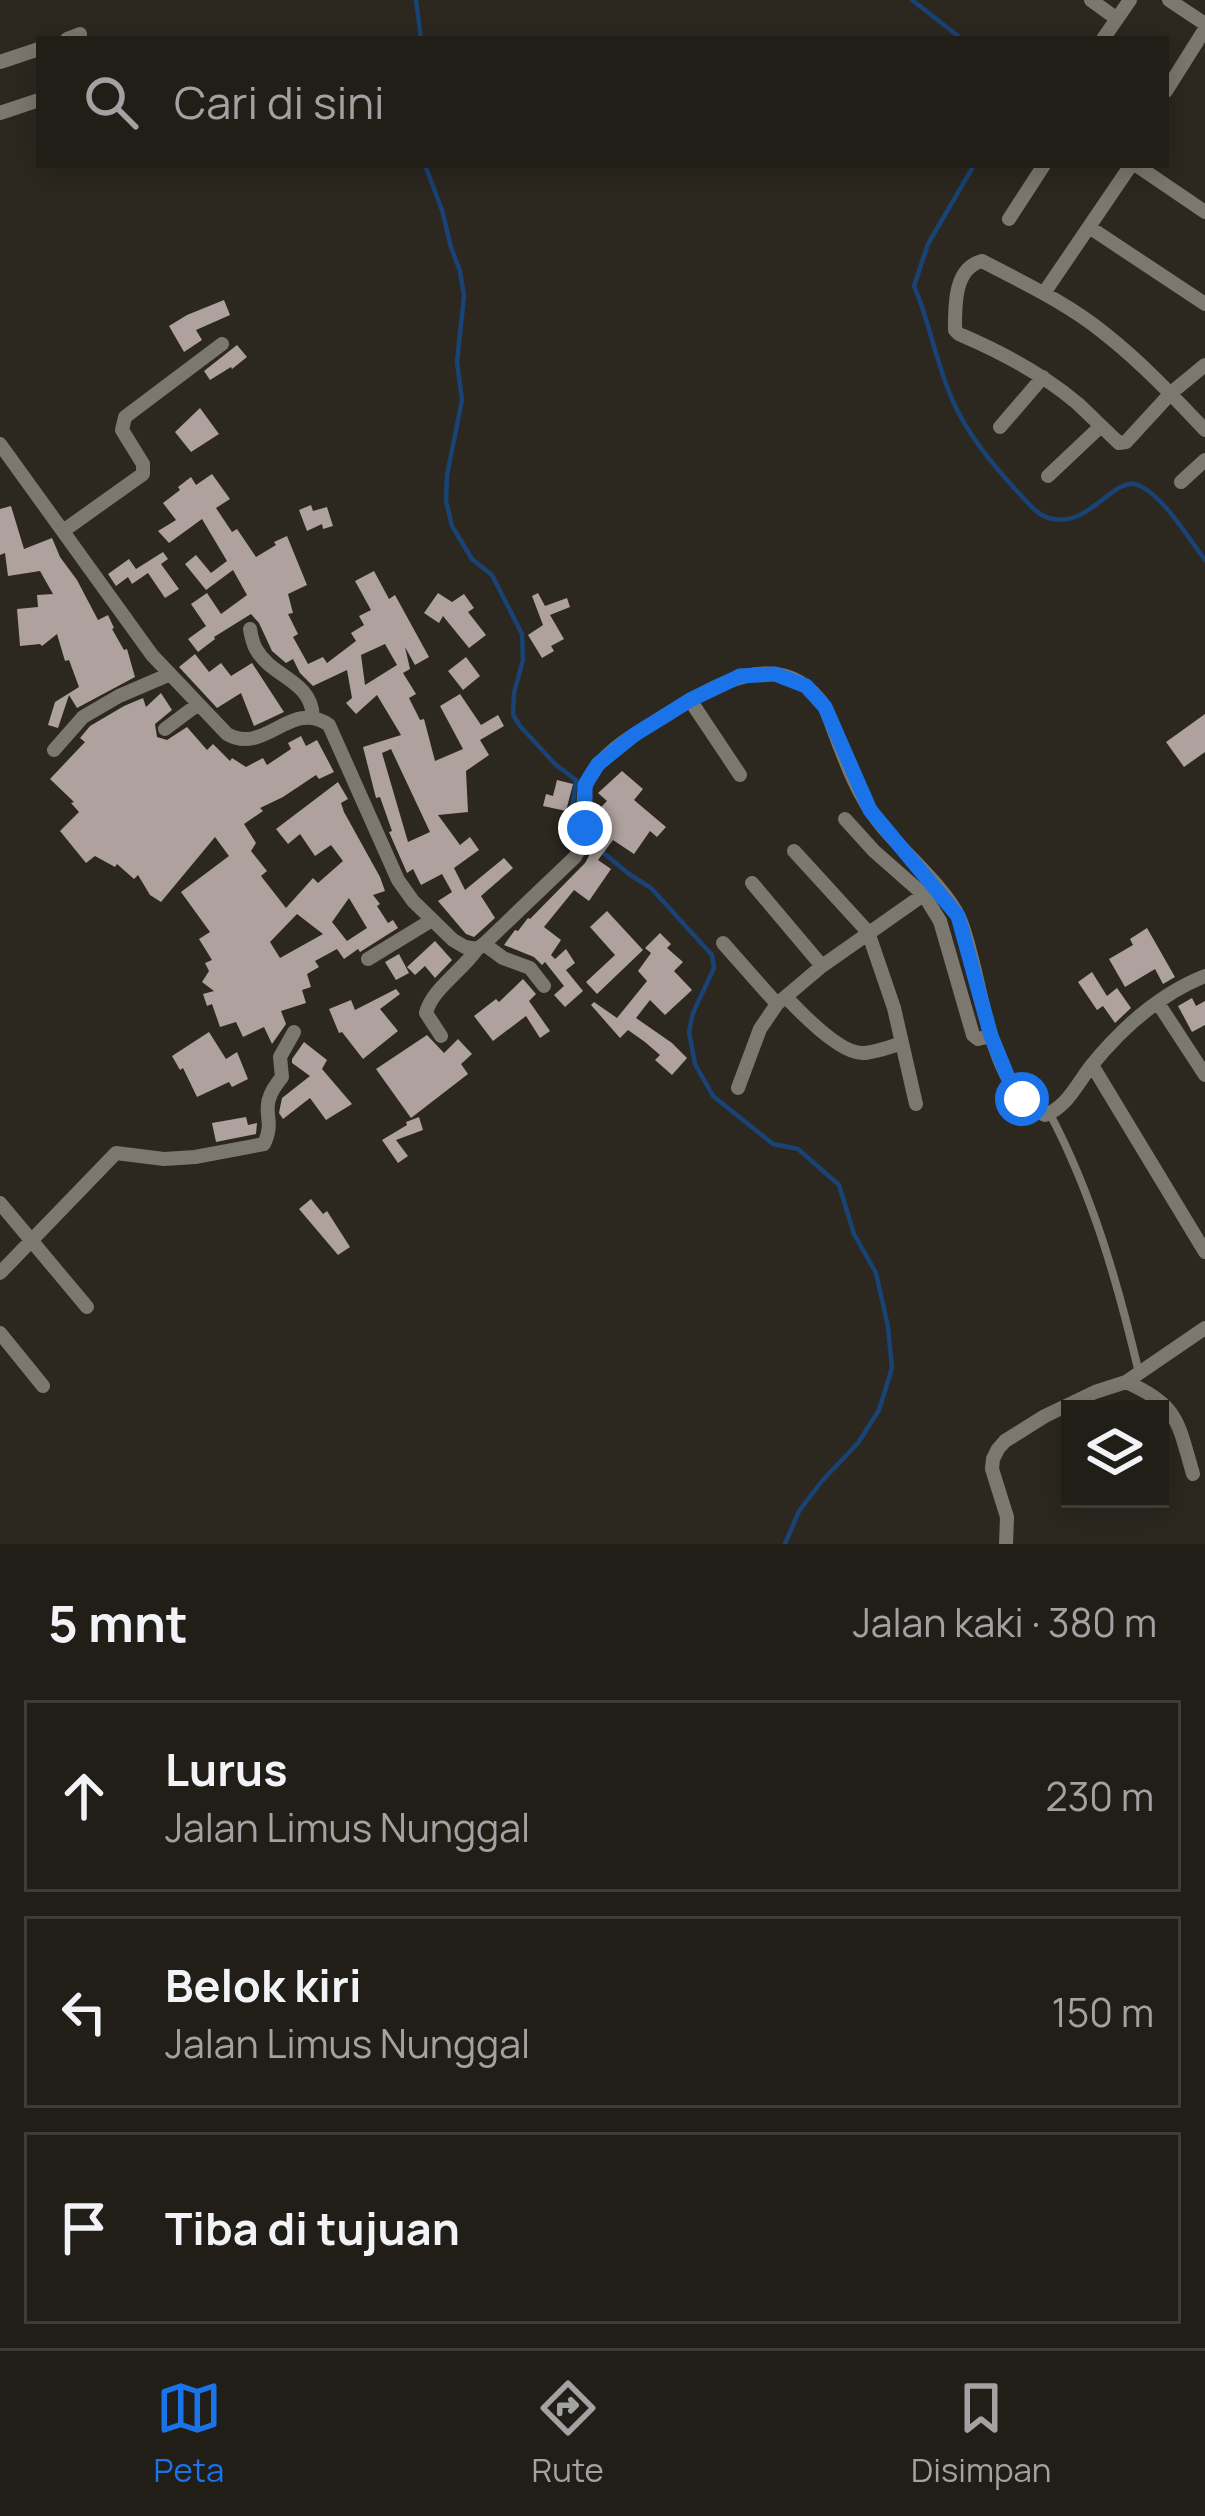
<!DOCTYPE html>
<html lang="id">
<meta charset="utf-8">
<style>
:root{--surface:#211e18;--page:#2d2b25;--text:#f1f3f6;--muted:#a2a2a2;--line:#3e3c37;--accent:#1a73e8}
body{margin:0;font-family:Manrope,sans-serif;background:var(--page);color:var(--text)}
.controls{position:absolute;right:36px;bottom:36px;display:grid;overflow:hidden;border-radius:0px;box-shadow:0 6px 30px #0003}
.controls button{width:108px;height:108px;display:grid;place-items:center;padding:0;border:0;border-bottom:3px solid var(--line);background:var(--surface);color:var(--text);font:60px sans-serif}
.stop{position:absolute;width:36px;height:36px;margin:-27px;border:9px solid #1a73e8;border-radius:50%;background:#fff}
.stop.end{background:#1a73e8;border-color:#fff;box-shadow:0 3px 12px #0008}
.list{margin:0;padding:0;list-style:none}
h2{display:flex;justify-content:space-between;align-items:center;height:156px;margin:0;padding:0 48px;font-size:51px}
h2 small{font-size:39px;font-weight:400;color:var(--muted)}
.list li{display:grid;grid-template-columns:78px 1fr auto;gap:36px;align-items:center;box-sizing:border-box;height:192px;margin:0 24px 24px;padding:0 24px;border:3px solid var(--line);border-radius:0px}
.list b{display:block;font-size:45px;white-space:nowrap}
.list p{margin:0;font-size:39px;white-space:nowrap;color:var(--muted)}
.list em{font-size:39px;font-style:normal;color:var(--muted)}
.icon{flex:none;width:66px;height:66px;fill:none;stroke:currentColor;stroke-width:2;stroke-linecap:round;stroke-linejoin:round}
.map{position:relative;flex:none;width:1205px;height:1544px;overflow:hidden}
.search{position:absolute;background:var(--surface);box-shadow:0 6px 30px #0003;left:36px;right:36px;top:36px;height:132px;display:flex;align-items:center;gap:30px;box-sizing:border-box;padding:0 42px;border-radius:0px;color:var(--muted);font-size:45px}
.sheet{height:804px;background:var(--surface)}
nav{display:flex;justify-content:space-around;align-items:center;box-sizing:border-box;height:168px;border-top:3px solid var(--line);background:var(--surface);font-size:33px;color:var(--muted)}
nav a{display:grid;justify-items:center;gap:6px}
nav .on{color:var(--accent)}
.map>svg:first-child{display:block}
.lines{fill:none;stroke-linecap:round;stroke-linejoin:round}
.stream{stroke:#194374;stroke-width:4.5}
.building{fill:#aea19e;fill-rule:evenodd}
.lane{stroke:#7d786f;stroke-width:8}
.street{stroke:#7d786f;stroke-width:14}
.route{stroke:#1a73e8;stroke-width:15}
</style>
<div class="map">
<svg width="1205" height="1544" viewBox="0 0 1205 1544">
<rect width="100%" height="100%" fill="#2c2820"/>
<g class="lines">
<path class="stream" d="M416,0L421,39
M912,0L962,39
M425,165L442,210L451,247L460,271L464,296L457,362L462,400L447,475L446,501L452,526L472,559L492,575L522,634L523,660L514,693L513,715L520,726L556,765L576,780L570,825L629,874L651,888L712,955L714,968L693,1013L689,1032L695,1064L713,1096L773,1144L798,1149L839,1185L854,1234L876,1273L888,1327L892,1368L879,1410L858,1443L822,1481L799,1511L785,1544
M974,165L928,244L914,286C930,323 936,363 952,399C967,434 990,461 1015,489C1025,499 1036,515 1049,518C1089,530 1113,475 1138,485C1163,495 1189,539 1205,560"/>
</g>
<path class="building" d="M224,300L230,315L196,330L202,340L184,352L169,326L187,315Z
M237,345L247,357L232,369L231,367L210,380L204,371Z
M200,408L219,434L191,452L175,432Z
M212,474L230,499L216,508L232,532L237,529L256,557L276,545L274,542L287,536L307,585L288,594L293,613L288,614L298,634L293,637L308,664L323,657L327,663L356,641L351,633L364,625L359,616L371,610L355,581L374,571L389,599L395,595L429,657L415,665L405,647L410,669L403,673L416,694L409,698L420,720L424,719L435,761L463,749L440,706L460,694L481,725L498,715L504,726L480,740L489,755L466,771L468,812L438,815L460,845L470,837L479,850L454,868L465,890L504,858L513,868L481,896L495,918L474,937L466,934L438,901L452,892L442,874L421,885L413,869L407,873L389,832L392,831L380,797L376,798L363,747L401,735L377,695L356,714L346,703L352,698L347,670L313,686L300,673L293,659L286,663L272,651L259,623L251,614L214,637L215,639L198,652L188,639L206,626L191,604L207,593L221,614L247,595L233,570L206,590L185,564L196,555L211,573L227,561L202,519L169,543L158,531L176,520L163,503L180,490L178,487L191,477L196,485ZM385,644L397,665L365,685L361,655ZM391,749L430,832L408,842L382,753Z
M311,505L313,511L327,507L333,526L323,529L322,524L307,531L299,510Z
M11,506L24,549L52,538L60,557L77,580L98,620L108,615L114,628L112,629L124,650L127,649L135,677L77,708L69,695L58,728L48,725L55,702L79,687L69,660L65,661L57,634L42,646L40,644L20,646L17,609L38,607L37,595L53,594L40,571L8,576L5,553L0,555V509Z
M163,552L168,559L161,564L179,589L165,598L148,573L132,584L128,577L116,586L108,574L129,559L136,569Z
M438,593L452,602L464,594L474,608L468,612L486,635L469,648L443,616L439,623L424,613Z
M538,593L545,606L567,598L570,607L550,615L564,639L551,646L554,651L542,658L528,635L543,625L532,596Z
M195,654L209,672L221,663L231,676L252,663L284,712L254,726L241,693L217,708L179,667Z
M466,657L480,676L463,690L448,671Z
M161,693L172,710L155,724L157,737L167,740L187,727L207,750L213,744L230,761L232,758L246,767L263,758L267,765L291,749L288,743L301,736L306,746L317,740L334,772L319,779L316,775L283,797L260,808L263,811L244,824L256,843L251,851L267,871L261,876L286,908L313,878L318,883L343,861L331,845L315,856L300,834L288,844L276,829L338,782L348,799L341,803L344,812L380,877L385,891L373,895L380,904L377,906L388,923L393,920L398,928L360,952L358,949L344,959L337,949L315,961L319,967L307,974L311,987L302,990L306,1003L281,1011L286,1024L272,1044L264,1027L243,1037L236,1022L220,1027L212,1004L207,1006L203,994L214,991L202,982L209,971L205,963L212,960L199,939L210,932L181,892L229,856L215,837L161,902L150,895L138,875L134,879L117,864L115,867L95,856L86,863L60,831L79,812L71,803L74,802L50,779L85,742L80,738L90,726L124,706L143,698L146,707ZM349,898L367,928L347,941L332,922ZM297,914L323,934L280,958L270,942Z
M1205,714V752L1184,767L1166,742Z
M622,771L643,789L634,800L666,827L657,837L650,831L634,854L613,840L598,860L611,869L589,901L574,890L544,927L561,940L551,955L555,959L566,949L575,963L566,970L583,991L565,1007L554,995L564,986L545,962L542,965L534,957L504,945L515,930L518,931L528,918L530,919L585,863L601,834L595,829L606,814L600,808L607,801L598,793Z
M557,780L573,784L566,811L543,806L546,794L553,796Z
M607,911L643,950L597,994L586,982L615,955L590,927Z
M1147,928L1175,977L1163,984L1155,969L1125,987L1109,959L1133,945L1130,939Z
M660,933L671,944L667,948L683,962L674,971L692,990L665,1015L650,1000L636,1018L672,1043L687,1058L672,1075L655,1060L660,1055L645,1042L628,1030L620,1038L591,1005L594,1002L617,1018L647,981L638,971L651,953L645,948Z
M435,941L452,960L435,978L425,966L415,975L407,967Z
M399,954L409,973L396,980L385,962Z
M1092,972L1107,996L1117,988L1131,1008L1115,1023L1103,1006L1097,1010L1078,982Z
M523,979L536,994L529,1001L550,1031L540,1038L526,1016L493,1041L474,1016L496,999L499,1002Z
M396,989L400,994L380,1009L398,1031L363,1059L342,1032L339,1033L329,1009L351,1000L355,1010Z
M1192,998L1196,1006L1205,1001V1025L1192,1032L1178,1006Z
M209,1032L226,1059L237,1052L248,1079L232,1087L229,1082L197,1097L183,1068L180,1070L172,1056Z
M427,1035L444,1053L458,1039L472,1054L461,1064L468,1074L411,1118L376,1069Z
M304,1042L327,1060L322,1069L352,1104L326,1120L310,1098L283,1119L279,1113L282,1098L310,1076L292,1063V1059Z
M246,1117L248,1125L257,1123L256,1134L216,1142L212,1123Z
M419,1117L423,1130L396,1140L408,1156L398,1163L382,1140L407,1125L406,1122Z
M311,1199L323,1214L327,1211L350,1247L338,1255L299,1209Z"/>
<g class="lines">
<path class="lane" d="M1050,1114C1093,1196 1118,1284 1139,1373"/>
<path class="street" d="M1091,0L1117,19
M1169,0L1205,24
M67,39L80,34
M1103,39L1130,0
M0,62L39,49
M1166,91L1205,29
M0,113L39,100
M1136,165L1205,212
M1009,219L1044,165
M1089,227L1205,304
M1044,293L1131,165
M1205,365L1171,393L1126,442L1119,443C1105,430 1091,416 1077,403C1042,373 1001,352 959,334L955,330C955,305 954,268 982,261C1024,283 1067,303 1104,333C1141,362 1173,396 1205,430
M1000,427L1043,377
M0,444L152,655L227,734C265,756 291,698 329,725L398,880L413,901L453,940L465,947L477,949L484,944L575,857C594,829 575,801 590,776C606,750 636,733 662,718C712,686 781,642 825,707C840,746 854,792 881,825C902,851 945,887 959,917C982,968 986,1092 1045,1115C1067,1107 1077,1084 1091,1066C1121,1029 1160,994 1205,976
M1048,476L1101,426
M1181,482L1205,460
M63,531L143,474V464L122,430L125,417L222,344
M250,629C251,635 253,644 256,649C272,678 311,679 313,717
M690,700L740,775
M165,729L197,705
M54,750L83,717L119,696L168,675
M845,819L874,851L924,895L940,921L973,1035L978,1039L991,1036
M794,851L868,932L894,1008L916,1104
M752,883L822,966
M723,943L777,1004
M484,944L503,958L530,968L544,986
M368,959L432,920
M786,997C801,1013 841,1055 864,1053C876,1052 890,1047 902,1043
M1158,1003L1205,1075
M441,1036L426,1013C431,990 463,970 477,949
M1092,1065L1205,1252
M738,1088L760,1029L777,1004L822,966L936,886
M0,1203L87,1307
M0,1273L116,1153L164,1159L195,1157L264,1144C278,1115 254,1111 282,1077L280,1057L294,1032
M0,1333L43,1386
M1126,1382C1179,1405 1178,1423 1193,1474
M1006,1544L1007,1517L992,1469L993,1459L998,1449L1005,1441L1045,1416L1095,1392L1126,1382L1205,1328"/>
</g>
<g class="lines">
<path class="route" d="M585,828V785L598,764L634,735L690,700L740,676L775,674L806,686L825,707L870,810L958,916L991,1036L1010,1082L1022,1099"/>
</g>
</svg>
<div class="controls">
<button><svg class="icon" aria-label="layers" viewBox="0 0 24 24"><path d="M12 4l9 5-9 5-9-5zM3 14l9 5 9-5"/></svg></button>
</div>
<div class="stop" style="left:1022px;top:1099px"></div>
<div class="stop end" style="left:585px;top:828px"></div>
<div class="search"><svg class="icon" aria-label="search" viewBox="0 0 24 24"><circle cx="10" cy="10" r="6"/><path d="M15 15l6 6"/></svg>Cari di sini</div>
</div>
<section class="sheet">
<h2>5 mnt<small>Jalan kaki · 380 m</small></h2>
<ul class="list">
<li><svg class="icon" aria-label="ahead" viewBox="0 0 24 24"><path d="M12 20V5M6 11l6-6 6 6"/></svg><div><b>Lurus</b><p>Jalan Limus Nunggal</p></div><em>230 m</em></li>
<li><svg class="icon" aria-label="left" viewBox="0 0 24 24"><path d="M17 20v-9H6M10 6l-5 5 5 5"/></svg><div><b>Belok kiri</b><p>Jalan Limus Nunggal</p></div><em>150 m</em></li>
<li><svg class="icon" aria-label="arrive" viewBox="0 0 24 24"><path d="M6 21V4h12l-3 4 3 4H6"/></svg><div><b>Tiba di tujuan</b></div></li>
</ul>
</section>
<nav>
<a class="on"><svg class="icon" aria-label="map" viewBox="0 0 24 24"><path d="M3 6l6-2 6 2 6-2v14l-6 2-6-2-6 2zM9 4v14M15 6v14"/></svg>Peta</a>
<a><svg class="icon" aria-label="directions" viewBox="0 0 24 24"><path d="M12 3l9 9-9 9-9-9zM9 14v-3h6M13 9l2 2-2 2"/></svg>Rute</a>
<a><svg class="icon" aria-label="saved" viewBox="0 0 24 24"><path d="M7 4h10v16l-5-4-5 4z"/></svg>Disimpan</a>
</nav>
